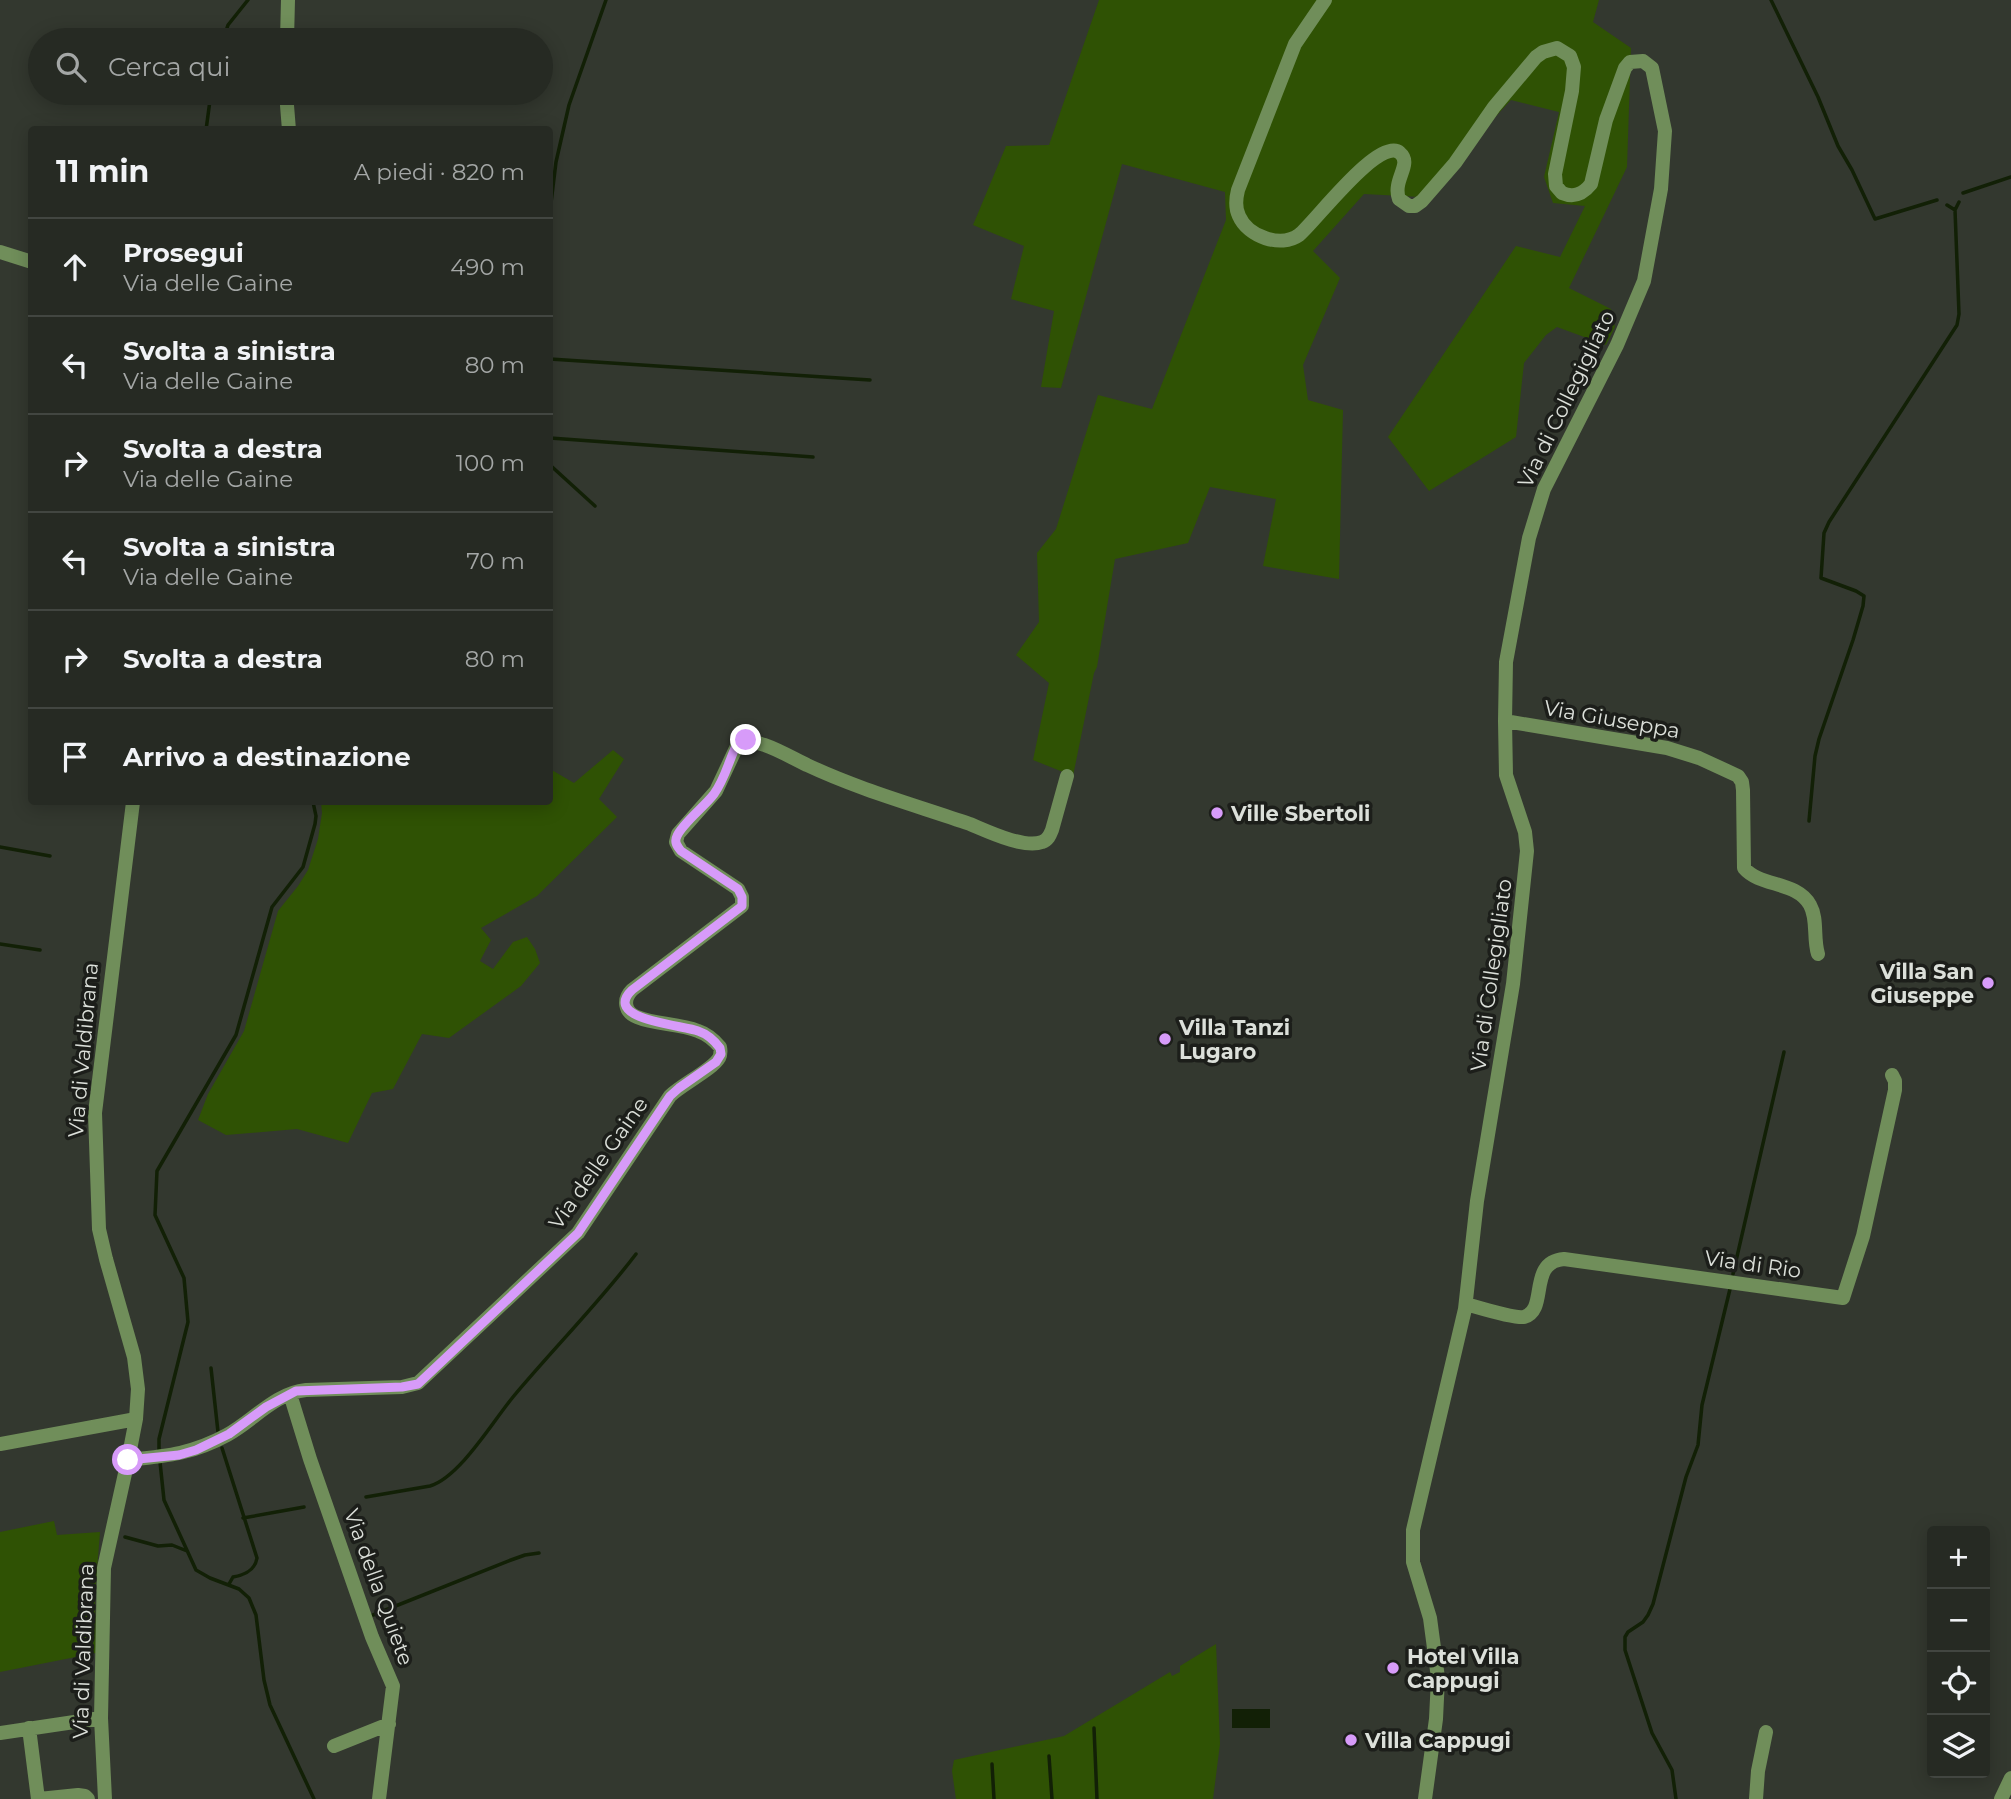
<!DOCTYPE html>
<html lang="it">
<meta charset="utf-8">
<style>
:root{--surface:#262a23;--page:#323630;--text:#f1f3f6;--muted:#a4a7a6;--line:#424641}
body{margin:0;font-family:Montserrat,sans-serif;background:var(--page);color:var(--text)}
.controls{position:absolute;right:21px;bottom:21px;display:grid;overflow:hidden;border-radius:7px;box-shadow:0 4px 18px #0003}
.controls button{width:63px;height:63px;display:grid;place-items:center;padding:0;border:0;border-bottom:2px solid var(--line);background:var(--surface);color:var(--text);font:35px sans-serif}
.stop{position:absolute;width:21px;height:21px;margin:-16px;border:5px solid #d79bf9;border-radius:50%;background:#fff}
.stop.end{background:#d79bf9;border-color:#fff;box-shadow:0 2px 7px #0008}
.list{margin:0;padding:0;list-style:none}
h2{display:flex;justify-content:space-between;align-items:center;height:91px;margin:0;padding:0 28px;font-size:30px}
h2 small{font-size:23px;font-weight:400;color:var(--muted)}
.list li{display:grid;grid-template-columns:46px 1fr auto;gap:21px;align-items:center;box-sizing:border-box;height:98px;padding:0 28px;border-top:2px solid var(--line)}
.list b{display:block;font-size:26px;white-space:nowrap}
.list p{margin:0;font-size:23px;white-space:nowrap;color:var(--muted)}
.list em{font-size:23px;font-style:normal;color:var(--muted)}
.icon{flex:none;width:38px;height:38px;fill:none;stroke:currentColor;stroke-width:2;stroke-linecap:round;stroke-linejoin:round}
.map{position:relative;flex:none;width:2011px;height:1799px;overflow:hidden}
.search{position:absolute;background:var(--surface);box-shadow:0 4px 18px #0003;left:28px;top:28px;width:525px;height:77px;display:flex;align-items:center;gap:18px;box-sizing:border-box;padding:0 24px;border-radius:38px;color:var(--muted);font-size:26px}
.panel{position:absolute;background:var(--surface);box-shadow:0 4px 18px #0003;left:28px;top:126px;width:525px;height:679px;border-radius:7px}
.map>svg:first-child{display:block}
.green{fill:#2f5204}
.water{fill:#122006}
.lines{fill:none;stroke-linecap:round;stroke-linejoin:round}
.stream{stroke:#122006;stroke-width:3.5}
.minor{stroke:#708e5a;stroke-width:14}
.route{stroke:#d79bf9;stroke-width:9}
.poi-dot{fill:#d79bf9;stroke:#1c1e1a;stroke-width:2.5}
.labels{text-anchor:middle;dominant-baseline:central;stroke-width:7;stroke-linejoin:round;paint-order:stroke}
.street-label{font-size:21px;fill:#dce0da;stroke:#1c1e1a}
.poi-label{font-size:21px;font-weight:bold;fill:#dce0da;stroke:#1c1e1a;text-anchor:start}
</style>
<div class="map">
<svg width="2011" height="1799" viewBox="0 0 2011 1799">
<rect width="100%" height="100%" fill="#33382f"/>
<path class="green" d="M1099,0H1599L1593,22L1631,48L1627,167L1569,288L1611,309L1615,327L1606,345L1557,327L1546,335L1524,363L1516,437L1429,491L1388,437L1516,246L1560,257L1585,206L1553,203L1544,177L1559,112L1511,100L1421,197L1364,194L1313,251L1340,278L1303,365L1308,400L1343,410L1339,579L1263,566L1276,499L1210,487L1188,543L1115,559L1097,667L1094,673L1073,776L1033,760L1049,683L1016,655L1039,622L1037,553L1056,529L1098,395L1152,409L1226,220L1225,192L1122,164L1061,388L1041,387L1054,311L1011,299L1024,246L973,225L1006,146L1049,145Z
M613,750L624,759L599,799L617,817L537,896L481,928L491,940L480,961L493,969L513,942L527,937L535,949L540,963L521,986L449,1038L422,1034L393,1089L372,1093L348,1143L297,1129L226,1135L198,1120L208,1094L244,1031L278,911L298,886L308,870L318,839L322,813L321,802H550V769L574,783Z
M54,1521L57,1535L100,1532L95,1596L96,1653L0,1672V1532Z
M1216,1644L1220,1744L1213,1799H956L952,1771L954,1760L1064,1736L1170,1672L1172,1676L1180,1672V1666Z"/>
<path class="water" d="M1232,1709H1270V1728H1232Z"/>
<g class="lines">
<path class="stream" d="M1771,0L1818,97L1838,146L1852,170L1875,219L1937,200
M223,40L228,25L248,0
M206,130L211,93
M1963,193L2011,177
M1947,205L1955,210
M550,211L556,162L569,105L606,0
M550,359L870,380
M550,438L813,457
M550,465L595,506
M1809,821L1815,756L1819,739L1853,640L1863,606L1864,596L1856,591L1821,578L1824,533L1829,522L1957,325L1959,314L1955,210L1959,202
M0,847L50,856
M0,944L40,950
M1733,1274L1784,1052
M211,1368L218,1432
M222,1448L257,1558C255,1571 244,1575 233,1577L229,1584
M159,1454V1439L188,1322L184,1278L155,1215L157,1171L236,1035L272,907L303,867L315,824L316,816L313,802
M160,1462L164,1500L196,1570L210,1578L239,1589L249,1598L256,1615L264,1680L270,1705L314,1799
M366,1497L430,1486C460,1477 493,1421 513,1397C553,1349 598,1304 636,1254
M243,1518L304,1507
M125,1537L158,1546L172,1545L187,1551
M373,1615L511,1560L525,1555L539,1553
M1094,1728L1097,1799
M1049,1756L1052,1799
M992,1764L994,1799
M1676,1799L1672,1770L1652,1733L1625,1650V1637L1628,1632L1643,1622L1648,1615L1653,1604L1686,1477L1698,1445L1702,1405L1730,1289"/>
<path class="minor" d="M1325,0L1295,44L1238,190C1236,198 1235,208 1239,216C1248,237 1281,248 1299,235C1315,222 1380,135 1400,153C1413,164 1392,180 1399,199L1409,206H1415L1422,201L1455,163L1494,107L1536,57L1543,52L1557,48L1570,56L1574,67L1572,91L1555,174L1556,186L1562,193C1574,198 1583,194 1591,184L1606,120L1625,68L1630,62L1643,61L1652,68L1665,131L1661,189L1644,281L1617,345L1544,489L1529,538L1506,662L1505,721L1506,775L1525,832L1527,851L1513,984L1477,1201L1465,1309L1413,1530V1562L1430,1618L1438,1678L1436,1719L1425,1799
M287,40L288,0
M286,93L289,130
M0,252L32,262
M1505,721L1667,748L1699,758L1738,776L1742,782L1743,790L1744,868C1760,887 1797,881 1810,905C1818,919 1813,938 1818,954
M1466,1304C1477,1307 1515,1319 1524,1317C1549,1310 1527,1262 1564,1259L1843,1298L1863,1236L1895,1090V1081L1892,1075
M290,1394L310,1459L372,1637L393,1686L379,1799
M0,1444L136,1419
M128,1460C167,1456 192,1454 227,1435C253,1421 275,1393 306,1390L402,1387L418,1383L578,1233L670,1096C681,1085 713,1069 719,1058C721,1054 721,1052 720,1047C714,1040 707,1034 698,1031C678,1023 656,1025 637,1017C624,1012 623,999 632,990L742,906V897L738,889L681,851L676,842L678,834L716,791L738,744C754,734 791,758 807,765C860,790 915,805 970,824C987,831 1024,849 1042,842C1048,840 1050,835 1052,830L1067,776
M29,1728L38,1799
M0,1733L101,1718
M334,1746L389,1724
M39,1799L78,1795L85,1796L88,1799
M105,1799L101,1718L104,1568L128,1460L136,1419L138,1389L134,1357L106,1259L99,1229L95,1113L133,802
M1756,1799L1758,1771L1766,1732
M2001,1799L2011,1778"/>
</g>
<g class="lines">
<path class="route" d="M128,1460L179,1455L196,1450L229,1434L266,1407L296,1391L402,1387L418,1384L578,1233L670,1096L679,1088L716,1062L721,1054L720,1048C714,1040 707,1034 698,1031C683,1025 601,1020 632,990L742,906V897L738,889L681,851C677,846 674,842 677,836C682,824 705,806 714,794C725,779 729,760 737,744L746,740"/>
</g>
<g class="poi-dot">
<circle cx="1217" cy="813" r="7"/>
<circle cx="1988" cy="983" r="7"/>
<circle cx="1165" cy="1039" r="7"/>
<circle cx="1393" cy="1668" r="7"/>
<circle cx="1351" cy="1740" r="7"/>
</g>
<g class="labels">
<g class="street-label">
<text transform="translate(1566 399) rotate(-64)">Via di Collegigliato</text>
<text transform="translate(1612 719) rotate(10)">Via Giuseppa</text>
<text transform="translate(1491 975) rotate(-82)">Via di Collegigliato</text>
<text transform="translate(83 1050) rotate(-85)">Via di Valdibrana</text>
<text transform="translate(598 1163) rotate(-55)">Via delle Gaine</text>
<text transform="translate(1753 1264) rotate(8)">Via di Rio</text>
<text transform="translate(379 1587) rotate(70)">Via della Quiete</text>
<text transform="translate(83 1651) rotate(-88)">Via di Valdibrana</text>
</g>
<g class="poi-label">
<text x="1231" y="813">Ville Sbertoli</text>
<text x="1974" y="971" text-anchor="end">Villa San<tspan x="1974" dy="24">Giuseppe</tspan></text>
<text x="1179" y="1027">Villa Tanzi<tspan x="1179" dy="24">Lugaro</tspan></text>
<text x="1407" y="1656">Hotel Villa<tspan x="1407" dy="24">Cappugi</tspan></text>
<text x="1365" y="1740">Villa Cappugi</text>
</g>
</g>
</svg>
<div class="controls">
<button>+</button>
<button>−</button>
<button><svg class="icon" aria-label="locate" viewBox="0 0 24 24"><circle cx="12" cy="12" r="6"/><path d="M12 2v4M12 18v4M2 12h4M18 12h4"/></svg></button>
<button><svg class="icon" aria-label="layers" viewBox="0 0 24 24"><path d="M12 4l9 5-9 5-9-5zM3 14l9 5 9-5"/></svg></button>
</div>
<div class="stop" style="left:128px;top:1460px"></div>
<div class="stop end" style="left:746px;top:740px"></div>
<div class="search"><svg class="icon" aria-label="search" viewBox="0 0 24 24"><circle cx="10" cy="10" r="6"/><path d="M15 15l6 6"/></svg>Cerca qui</div>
<section class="panel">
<h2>11 min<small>A piedi · 820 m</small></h2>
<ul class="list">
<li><svg class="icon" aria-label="ahead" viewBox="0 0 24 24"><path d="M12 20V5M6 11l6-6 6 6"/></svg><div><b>Prosegui</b><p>Via delle Gaine</p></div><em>490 m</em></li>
<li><svg class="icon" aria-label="left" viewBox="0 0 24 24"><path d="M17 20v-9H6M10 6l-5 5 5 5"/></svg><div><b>Svolta a sinistra</b><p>Via delle Gaine</p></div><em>80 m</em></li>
<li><svg class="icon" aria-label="right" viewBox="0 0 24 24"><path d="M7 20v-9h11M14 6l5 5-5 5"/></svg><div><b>Svolta a destra</b><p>Via delle Gaine</p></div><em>100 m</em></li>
<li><svg class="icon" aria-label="left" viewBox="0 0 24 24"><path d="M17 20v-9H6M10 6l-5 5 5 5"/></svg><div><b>Svolta a sinistra</b><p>Via delle Gaine</p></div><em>70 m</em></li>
<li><svg class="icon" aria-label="right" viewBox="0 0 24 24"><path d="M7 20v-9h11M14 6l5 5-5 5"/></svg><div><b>Svolta a destra</b></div><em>80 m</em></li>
<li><svg class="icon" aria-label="arrive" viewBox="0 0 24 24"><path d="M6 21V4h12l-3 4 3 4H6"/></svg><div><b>Arrivo a destinazione</b></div></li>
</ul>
</section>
</div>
